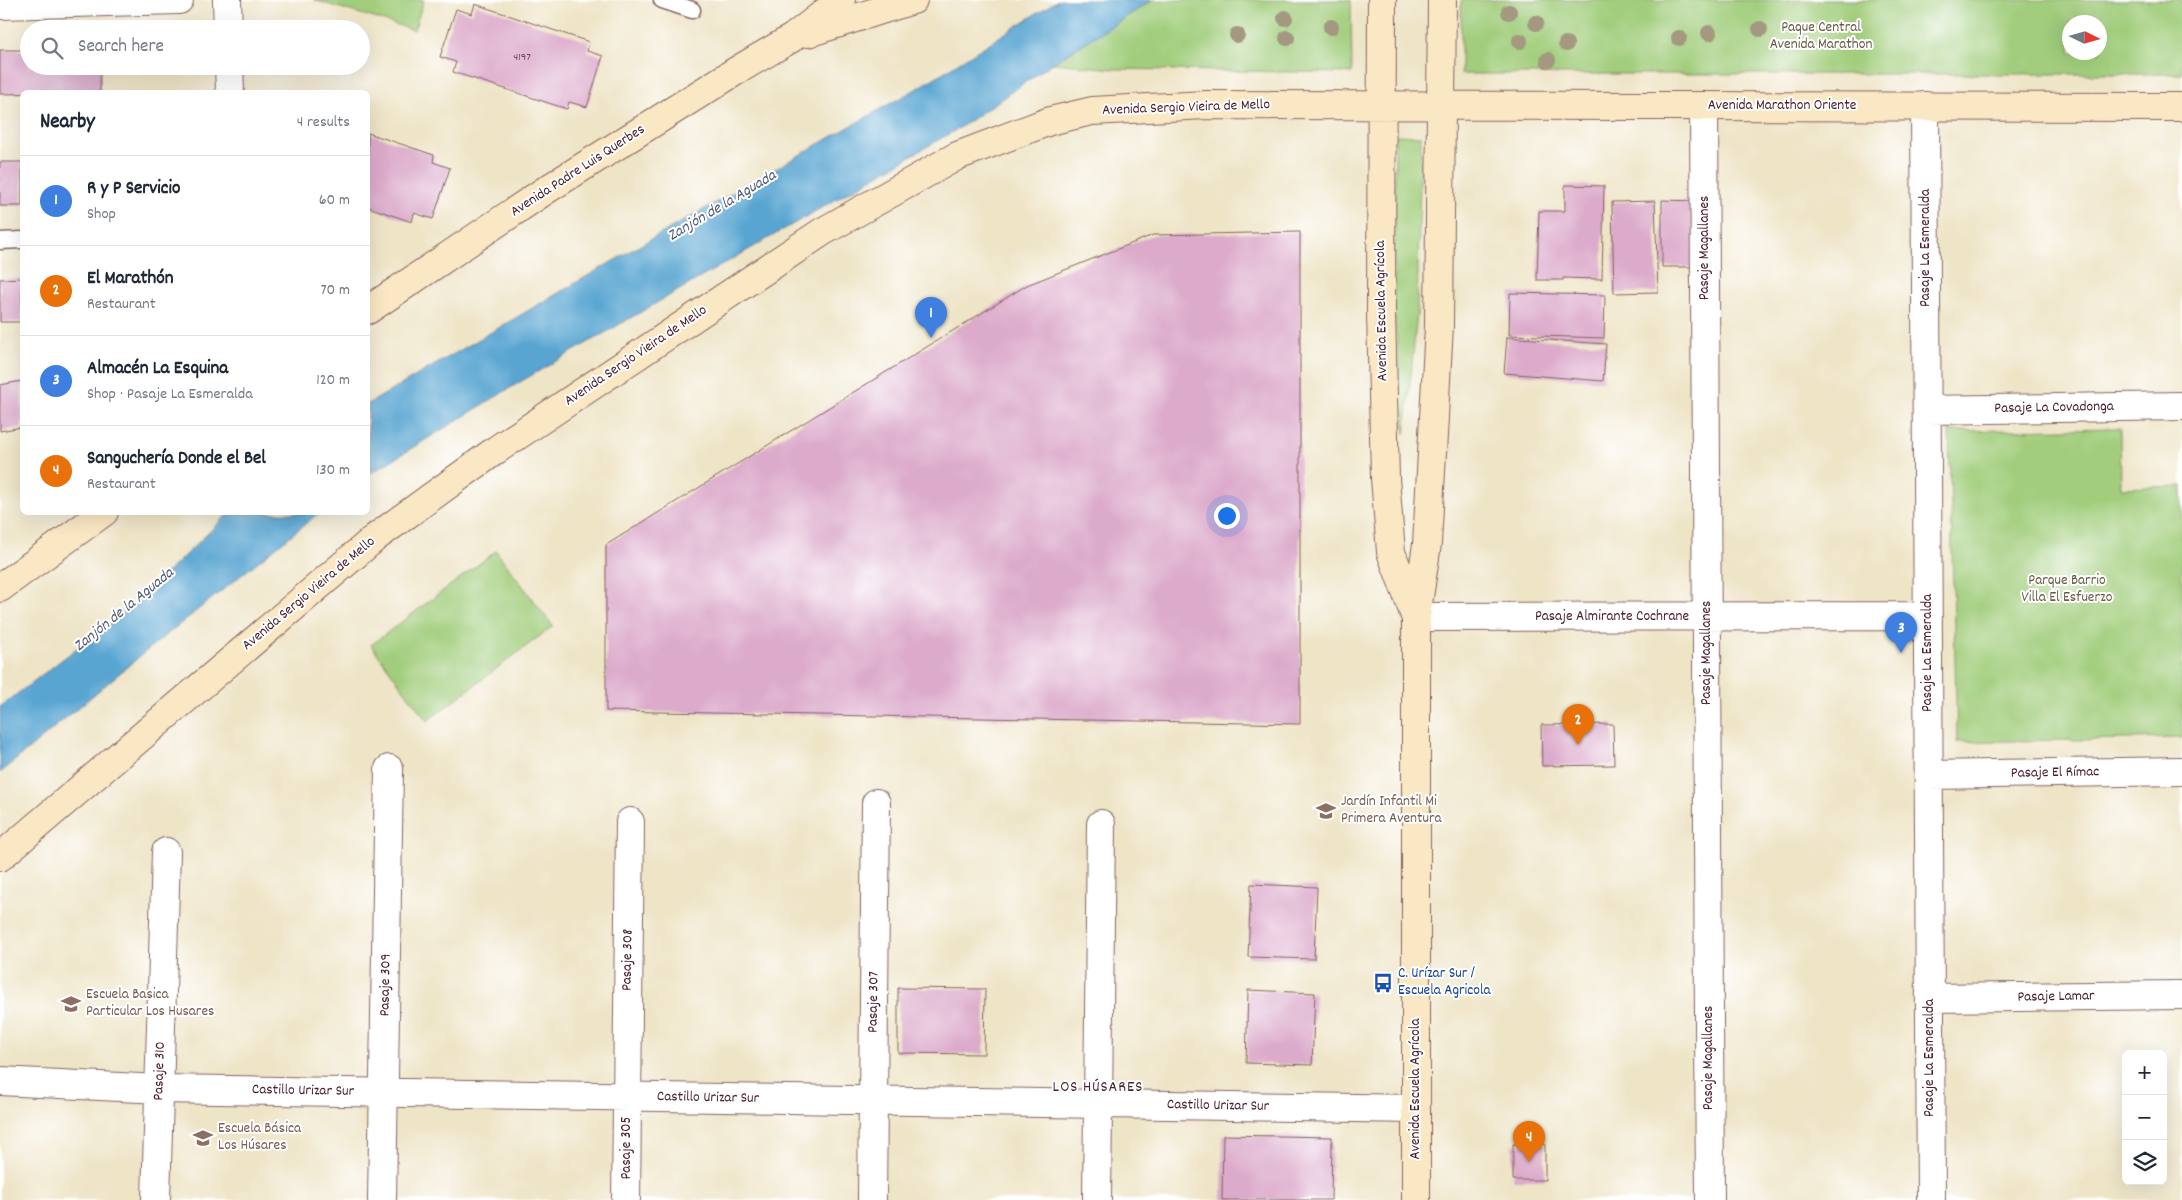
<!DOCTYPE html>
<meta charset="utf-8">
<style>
:root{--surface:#fff;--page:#f2f2f3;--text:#1f2937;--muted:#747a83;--line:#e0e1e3;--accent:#c8321e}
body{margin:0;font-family:Dekko,sans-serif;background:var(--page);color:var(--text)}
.controls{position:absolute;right:15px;bottom:15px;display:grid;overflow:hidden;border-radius:8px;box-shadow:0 5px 20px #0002}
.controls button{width:45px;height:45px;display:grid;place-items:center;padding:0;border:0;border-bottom:1px solid var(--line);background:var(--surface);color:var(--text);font:25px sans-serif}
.compass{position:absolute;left:2062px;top:15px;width:45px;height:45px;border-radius:50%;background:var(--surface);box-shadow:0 5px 20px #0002;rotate:95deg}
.you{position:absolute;left:1226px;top:515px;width:18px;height:18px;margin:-12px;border:4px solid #fff;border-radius:50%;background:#1a73e8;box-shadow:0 0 0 8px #1a73e833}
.badge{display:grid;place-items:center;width:32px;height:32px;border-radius:50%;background:var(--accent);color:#fff;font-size:16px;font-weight:700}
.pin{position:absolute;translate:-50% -41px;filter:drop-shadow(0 1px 2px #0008)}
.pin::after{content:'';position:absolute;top:26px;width:18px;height:15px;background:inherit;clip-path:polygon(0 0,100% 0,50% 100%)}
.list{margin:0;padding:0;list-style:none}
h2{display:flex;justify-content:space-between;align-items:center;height:65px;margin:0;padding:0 20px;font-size:21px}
h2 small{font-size:16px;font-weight:400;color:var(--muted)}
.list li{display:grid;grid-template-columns:32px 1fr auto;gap:15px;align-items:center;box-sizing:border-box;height:90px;padding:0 20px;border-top:1px solid var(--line)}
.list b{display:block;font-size:19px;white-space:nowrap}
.list p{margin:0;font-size:16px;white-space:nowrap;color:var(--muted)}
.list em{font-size:16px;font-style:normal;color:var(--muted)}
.icon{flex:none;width:28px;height:28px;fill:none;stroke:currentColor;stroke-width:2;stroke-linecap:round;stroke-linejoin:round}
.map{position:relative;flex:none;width:2182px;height:1200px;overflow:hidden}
.search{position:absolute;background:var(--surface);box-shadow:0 5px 20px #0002;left:20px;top:20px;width:350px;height:55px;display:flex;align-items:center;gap:12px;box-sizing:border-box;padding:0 18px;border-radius:28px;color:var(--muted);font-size:19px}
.panel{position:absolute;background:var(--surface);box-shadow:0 5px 20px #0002;left:20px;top:90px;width:350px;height:425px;border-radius:8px}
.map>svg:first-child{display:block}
.green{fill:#a1cd7b;stroke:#767653;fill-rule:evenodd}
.water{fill:#58a5d1;stroke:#51627e}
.building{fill:#dcaacb}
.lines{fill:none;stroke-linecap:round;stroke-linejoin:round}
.lane-casing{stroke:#836461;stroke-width:19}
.street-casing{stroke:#836461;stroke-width:30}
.secondary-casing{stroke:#836461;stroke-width:30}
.lane{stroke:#fff;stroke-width:16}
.street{stroke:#fff;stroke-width:28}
.secondary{stroke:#fae7c3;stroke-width:28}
.tree{fill:#a49980}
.labels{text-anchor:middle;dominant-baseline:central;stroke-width:4;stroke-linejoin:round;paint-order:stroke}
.number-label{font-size:12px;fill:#6e4253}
.park-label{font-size:15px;fill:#685c47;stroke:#fff}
.street-label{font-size:15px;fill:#4a1f2b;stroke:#fff}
.education-label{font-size:15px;fill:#785e54;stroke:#fff;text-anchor:start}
.transit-label{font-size:15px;fill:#164399;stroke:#fff;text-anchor:start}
.water-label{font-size:16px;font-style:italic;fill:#505b76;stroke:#fff}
.neighbourhood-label{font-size:16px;letter-spacing:1px;fill:#4a1f2b;stroke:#fff}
</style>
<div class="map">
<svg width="2182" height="1200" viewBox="0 0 2182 1200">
<rect width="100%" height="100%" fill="#fff"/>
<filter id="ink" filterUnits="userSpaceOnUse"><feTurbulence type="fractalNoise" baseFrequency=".02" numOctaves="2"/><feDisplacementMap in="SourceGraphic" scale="10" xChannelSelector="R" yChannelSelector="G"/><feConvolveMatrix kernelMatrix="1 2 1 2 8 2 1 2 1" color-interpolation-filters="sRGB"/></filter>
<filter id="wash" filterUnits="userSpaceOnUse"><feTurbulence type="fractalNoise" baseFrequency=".0096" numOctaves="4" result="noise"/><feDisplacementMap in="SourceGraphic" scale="20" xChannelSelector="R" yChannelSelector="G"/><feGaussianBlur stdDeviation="1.12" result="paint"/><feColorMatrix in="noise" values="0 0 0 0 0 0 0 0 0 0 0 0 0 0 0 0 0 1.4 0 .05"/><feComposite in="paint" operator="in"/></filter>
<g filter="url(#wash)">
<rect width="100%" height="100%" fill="#eee4c6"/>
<path class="green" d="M314,0H424L414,30Z
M1153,0H1351L1352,73L1114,69L1053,63Z
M1461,0H2182V74H1461ZM2070,22H2100V52H2070Z
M1395,135L1421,136L1417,314L1405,434L1394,311Z
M2120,428L2121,488L2182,486V738L1957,742L1949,431Z
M496,551L553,626L427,721L371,645Z"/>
<path class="water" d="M1058,0H1153L1053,63L961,127L520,382L368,475V404L632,250L923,85Z
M229,513H319L145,652L0,773V707L132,606Z"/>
<g id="blocks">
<path class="building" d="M475,4L589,42L587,51L603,56L587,107L569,102L567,109L453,72L456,62L440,57L456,9L472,14Z
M0,50H29V66H100V92L0,94Z
M368,133L434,155L433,162L450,168L433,219L414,213L412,222L368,207Z
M0,162H22V206H0Z
M1565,185L1604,186L1602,279L1563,278V280H1537L1539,211H1565Z
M1662,200L1695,201L1694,267H1662Z
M1655,201L1658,292L1614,293L1612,202Z
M1300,232V724L606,711V545L1027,285L1153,235Z
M22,278V322H0V279Z
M1510,293L1605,295L1604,338L1509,335Z
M1507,337L1606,344L1603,381L1504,373Z
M22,381V427L0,431V385Z
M1613,724L1614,765L1542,766L1541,725Z
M1251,884L1317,887L1314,959L1248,957Z
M898,988L985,989L984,1054L898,1053Z
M1248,990L1315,993L1312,1065L1246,1063Z
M1223,1135L1332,1137L1331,1200H1222Z
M1513,1144H1545V1180H1513Z"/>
</g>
</g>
<g filter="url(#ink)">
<use href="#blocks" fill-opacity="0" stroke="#836461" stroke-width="1"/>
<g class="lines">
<defs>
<path id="lane" d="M662,0L692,10
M0,241L22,240"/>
<path id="street" d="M227,0L228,29
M0,5L179,0
M229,66L230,92
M1704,106L1710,1200
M1925,106L1931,1200
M1927,410L2182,406
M1416,617L1928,616
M1929,775L2182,771
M1930,998L2182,995
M0,1081L160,1089L1416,1109
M156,1200L166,852
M382,1200L389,769
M626,1200L630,822
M872,1200L876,803
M1097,1200L1101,824"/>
<path id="secondary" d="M1382,0L1381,313L1385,478L1391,552L1415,616
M808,33L913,0
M368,310L546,190L736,71L792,38L841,0
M0,588L104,512
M0,857L376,537L496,450L822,232L957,156L1050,121L1092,111L1206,105L2182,107
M1416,1200V617L1427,544L1439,326L1442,0"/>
</defs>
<use href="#lane" class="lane-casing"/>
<use href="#street" class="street-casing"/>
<use href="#secondary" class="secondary-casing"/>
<use href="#lane" class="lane"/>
<use href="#street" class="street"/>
<use href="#secondary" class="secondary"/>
</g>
<g class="tree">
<circle cx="1509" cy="12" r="8"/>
<circle cx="1285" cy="18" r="8"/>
<circle cx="1536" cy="23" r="8"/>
<circle cx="1331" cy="27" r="8"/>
<circle cx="1760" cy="29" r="8"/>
<circle cx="1709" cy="33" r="8"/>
<circle cx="1237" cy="35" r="8"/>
<circle cx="1287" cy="38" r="8"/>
<circle cx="1679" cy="38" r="8"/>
<circle cx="1520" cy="41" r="8"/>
<circle cx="1566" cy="44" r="8"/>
<circle cx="1548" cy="60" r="8"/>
</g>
</g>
<defs>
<symbol id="school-bare" viewBox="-9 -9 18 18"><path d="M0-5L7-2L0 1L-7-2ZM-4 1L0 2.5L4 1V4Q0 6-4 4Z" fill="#8d6e63" stroke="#fff" stroke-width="2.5" paint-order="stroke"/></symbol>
<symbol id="bus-bare" viewBox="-9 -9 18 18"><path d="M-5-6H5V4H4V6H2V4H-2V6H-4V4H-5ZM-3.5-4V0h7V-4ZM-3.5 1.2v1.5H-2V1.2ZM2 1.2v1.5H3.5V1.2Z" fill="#1a4fb4" stroke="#fff" stroke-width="2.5" paint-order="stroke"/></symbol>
</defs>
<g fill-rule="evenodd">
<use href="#school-bare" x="1312" y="797" width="28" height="28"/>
<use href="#bus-bare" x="1369" y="969" width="28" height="28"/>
<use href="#school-bare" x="57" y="990" width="28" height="28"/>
<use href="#school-bare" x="189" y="1124" width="28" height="28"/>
</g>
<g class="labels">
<g class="number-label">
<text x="522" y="57">4197</text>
</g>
<g class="park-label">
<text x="1821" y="28">Paque Central<tspan x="1821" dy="17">Avenida Marathon</tspan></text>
<text x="2067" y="581">Parque Barrio<tspan x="2067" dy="17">Villa El Esfuerzo</tspan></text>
</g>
<g class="street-label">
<text x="1782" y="106">Avenida Marathon Oriente</text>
<text transform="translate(1186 108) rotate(-2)">Avenida Sergio Vieira de Mello</text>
<text transform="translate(578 171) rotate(-33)">Avenida Padre Luis Querbes</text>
<text transform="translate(1705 248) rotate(-90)">Pasaje Magallanes</text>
<text transform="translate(1926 248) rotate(-90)">Pasaje La Esmeralda</text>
<text transform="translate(1382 311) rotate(-91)">Avenida Escuela Agrícola</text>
<text transform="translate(636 356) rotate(-34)">Avenida Sergio Vieira de Mello</text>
<text transform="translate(2054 408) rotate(-1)">Pasaje La Covadonga</text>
<text transform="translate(309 594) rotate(-40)">Avenida Sergio Vieira de Mello</text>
<text x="1612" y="617">Pasaje Almirante Cochrane</text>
<text transform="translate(1707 653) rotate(-90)">Pasaje Magallanes</text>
<text transform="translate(1928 653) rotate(-90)">Pasaje La Esmeralda</text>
<text transform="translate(2055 773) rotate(-1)">Pasaje El Rímac</text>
<text transform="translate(628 960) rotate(-89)">Pasaje 308</text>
<text transform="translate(386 985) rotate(-89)">Pasaje 309</text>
<text transform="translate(2056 997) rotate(-1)">Pasaje Lamar</text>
<text transform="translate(874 1002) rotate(-89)">Pasaje 307</text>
<text transform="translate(1709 1058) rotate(-90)">Pasaje Magallanes</text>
<text transform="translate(1930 1058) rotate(-90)">Pasaje La Esmeralda</text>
<text transform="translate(160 1071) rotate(-88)">Pasaje 310</text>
<text transform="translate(1416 1089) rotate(-90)">Avenida Escuela Agrícola</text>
<text transform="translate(303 1091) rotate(1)">Castillo Urizar Sur</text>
<text transform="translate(708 1098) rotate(1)">Castillo Urizar Sur</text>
<text transform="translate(1218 1106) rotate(1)">Castillo Urizar Sur</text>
<text transform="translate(627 1148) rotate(-90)">Pasaje 305</text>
</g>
<g class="education-label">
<text x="1341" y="802">Jardín Infantil Mi<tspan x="1341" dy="17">Primera Aventura</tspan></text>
<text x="86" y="995">Escuela Basica<tspan x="86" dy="17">Particular Los Husares</tspan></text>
<text x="218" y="1129">Escuela Básica<tspan x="218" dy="17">Los Húsares</tspan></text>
</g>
<g class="transit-label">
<text x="1398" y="974">C. Urízar Sur /<tspan x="1398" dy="17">Escuela Agricola</tspan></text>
</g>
<g class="water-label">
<text transform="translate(722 206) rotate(-31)">Zanjón de la Aguada</text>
<text transform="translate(124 610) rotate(-39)">Zanjón de la Aguada</text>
</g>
<g class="neighbourhood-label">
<text x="1098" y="1087">LOS HÚSARES</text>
</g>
</g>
</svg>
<div class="controls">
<button>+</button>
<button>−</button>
<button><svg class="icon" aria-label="layers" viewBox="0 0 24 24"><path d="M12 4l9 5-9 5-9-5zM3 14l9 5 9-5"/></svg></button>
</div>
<svg class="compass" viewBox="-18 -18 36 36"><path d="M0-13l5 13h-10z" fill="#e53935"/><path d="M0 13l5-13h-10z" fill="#747a83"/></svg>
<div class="you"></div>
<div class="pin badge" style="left:931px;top:338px;background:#3f7fe0">1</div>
<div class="pin badge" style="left:1578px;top:745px;background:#e8710a">2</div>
<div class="pin badge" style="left:1901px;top:653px;background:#3f7fe0">3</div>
<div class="pin badge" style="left:1529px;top:1162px;background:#e8710a">4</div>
<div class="search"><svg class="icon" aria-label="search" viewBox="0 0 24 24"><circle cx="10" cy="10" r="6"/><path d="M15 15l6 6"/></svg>Search here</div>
<section class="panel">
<h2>Nearby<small>4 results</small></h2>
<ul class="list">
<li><span class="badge" style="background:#3f7fe0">1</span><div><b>R y P Servicio</b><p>Shop</p></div><em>60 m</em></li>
<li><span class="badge" style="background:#e8710a">2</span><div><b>El Marathón</b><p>Restaurant</p></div><em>70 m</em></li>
<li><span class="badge" style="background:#3f7fe0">3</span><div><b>Almacén La Esquina</b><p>Shop · Pasaje La Esmeralda</p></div><em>120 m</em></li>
<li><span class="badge" style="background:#e8710a">4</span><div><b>Sanguchería Donde el Bel</b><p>Restaurant</p></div><em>130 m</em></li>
</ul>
</section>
</div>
